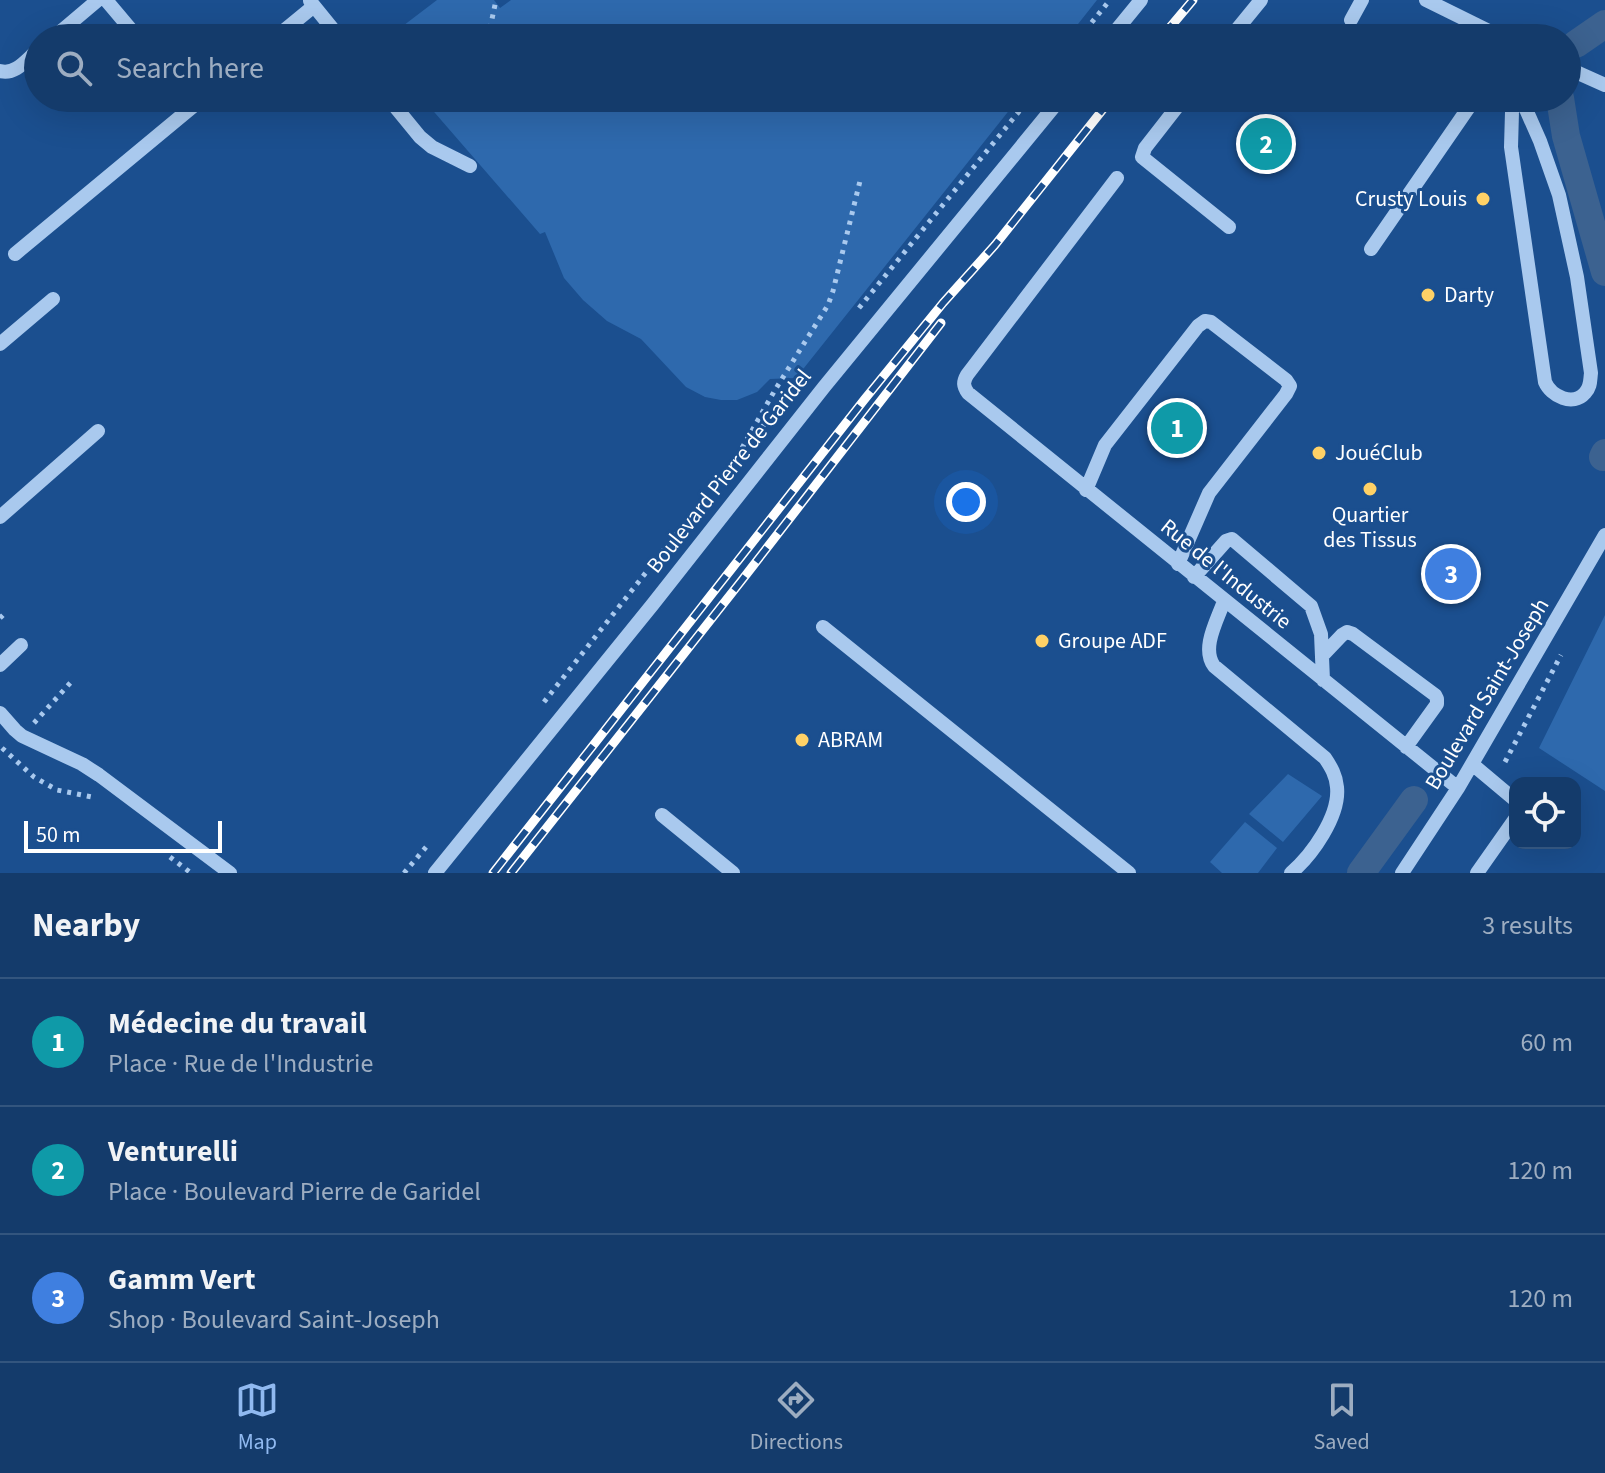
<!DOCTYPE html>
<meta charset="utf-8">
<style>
:root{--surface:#143b6b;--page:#214673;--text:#f1f3f6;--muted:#9dadc1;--line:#33557e;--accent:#90b9f0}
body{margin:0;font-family:"Source Sans 3",sans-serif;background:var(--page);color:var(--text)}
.controls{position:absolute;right:24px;bottom:24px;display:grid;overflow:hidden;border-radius:16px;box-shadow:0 8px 32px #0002}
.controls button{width:72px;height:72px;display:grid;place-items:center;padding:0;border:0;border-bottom:2px solid var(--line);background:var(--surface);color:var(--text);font:40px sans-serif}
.scale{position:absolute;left:24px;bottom:20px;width:198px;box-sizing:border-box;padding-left:8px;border:4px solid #fff;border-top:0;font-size:22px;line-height:28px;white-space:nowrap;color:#fff;-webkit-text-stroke:6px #1b4f8f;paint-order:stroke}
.you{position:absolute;left:966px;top:502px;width:28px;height:28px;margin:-20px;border:6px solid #fff;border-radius:50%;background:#1a73e8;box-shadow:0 0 0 12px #1a73e833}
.badge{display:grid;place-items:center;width:52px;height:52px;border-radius:50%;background:var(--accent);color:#fff;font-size:26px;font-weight:700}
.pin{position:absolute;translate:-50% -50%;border:4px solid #fff;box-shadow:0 2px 8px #0006}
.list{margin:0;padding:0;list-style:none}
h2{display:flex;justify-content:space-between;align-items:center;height:104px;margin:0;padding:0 32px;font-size:34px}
h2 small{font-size:26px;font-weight:400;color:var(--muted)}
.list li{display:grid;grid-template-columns:52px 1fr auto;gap:24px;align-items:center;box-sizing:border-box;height:128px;padding:0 32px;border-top:2px solid var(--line)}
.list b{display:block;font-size:30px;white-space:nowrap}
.list p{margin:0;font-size:26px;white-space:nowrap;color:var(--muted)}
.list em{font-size:26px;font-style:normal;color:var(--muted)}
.icon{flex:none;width:44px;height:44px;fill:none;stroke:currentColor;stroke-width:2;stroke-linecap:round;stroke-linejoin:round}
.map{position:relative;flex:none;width:1605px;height:873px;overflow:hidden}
.search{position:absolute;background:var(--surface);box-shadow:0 8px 32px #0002;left:24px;right:24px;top:24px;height:88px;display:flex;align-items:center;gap:20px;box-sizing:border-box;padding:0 28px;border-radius:44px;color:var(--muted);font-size:30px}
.sheet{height:488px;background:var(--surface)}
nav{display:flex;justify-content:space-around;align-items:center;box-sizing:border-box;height:112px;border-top:2px solid var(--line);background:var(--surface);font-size:22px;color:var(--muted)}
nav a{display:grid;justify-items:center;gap:4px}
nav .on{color:var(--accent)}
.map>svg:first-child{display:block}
.green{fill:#2e69ad}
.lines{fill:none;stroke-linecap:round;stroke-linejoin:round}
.canal{stroke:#3c6290;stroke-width:28}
.path{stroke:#a9c9ee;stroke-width:5;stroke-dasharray:4 6;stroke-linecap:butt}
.minor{stroke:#a9c9ee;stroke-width:14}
.rail-casing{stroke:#fff;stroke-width:9}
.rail{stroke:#1b4f8f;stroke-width:6;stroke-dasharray:18;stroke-linecap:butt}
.poi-dot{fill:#ffd166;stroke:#1b4f8f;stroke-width:3}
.labels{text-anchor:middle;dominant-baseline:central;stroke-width:6;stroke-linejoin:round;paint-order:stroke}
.poi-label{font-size:22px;fill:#fff;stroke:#1b4f8f;text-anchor:start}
.street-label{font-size:22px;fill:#fff;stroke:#1b4f8f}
</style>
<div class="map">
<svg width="1605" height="873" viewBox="0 0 1605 873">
<rect width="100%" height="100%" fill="#1b4f8f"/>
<path class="green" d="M437,0H494L500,8L511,0H1097L1067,38H387Z
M422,98H1019L796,378L770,379L757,392L737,400H721L705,397L686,387L641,339L607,321L583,300L564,278L545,232L540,234Z
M1605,615V791L1539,748Z
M1288,774L1322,796L1283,842L1249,814Z
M1245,822L1277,848L1258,873H1222L1210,862Z"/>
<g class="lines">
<path class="canal" d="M1576,44L1605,24
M1560,98L1566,136L1605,272
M1603,457L1605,453
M1361,873L1414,800"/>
<path class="path" d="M488,38L496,0
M1079,38L1110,0
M859,308L1030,98
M742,448L775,390L828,305L833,291L860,181
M0,618L6,612
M544,702L718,481L777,409
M34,723L72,681
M2,748L34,777L57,790L92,797
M1505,762L1561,655
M170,857L191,873
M404,873L427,846"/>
<path class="minor" d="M106,0L138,38
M1426,0L1503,38
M310,1L340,38
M1351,20L1362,0
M53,38L98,0
M275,38L314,6
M1110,38L1141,0
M1230,38L1261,0
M1567,68L1605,85
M0,71C16,75 26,60 38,50
M388,98L420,137L432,147L470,166
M1184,98L1145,148L1142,157L1229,227
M1516,98L1512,112L1511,147L1545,382C1551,396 1573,407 1585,393C1591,387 1590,380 1591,373L1577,277L1559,195L1540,141L1521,98
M1117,178L967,375C963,382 963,386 968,393L1458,788
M1371,249L1469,107L1473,98
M15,254L203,98
M0,344L53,299
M1086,490L1105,445L1198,326L1205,321L1211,322L1286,380L1290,386L1286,394L1209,493L1178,564
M0,517L98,431
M1194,577L1226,541L1232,539L1311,606L1321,634L1323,680
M1224,601C1217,621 1201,648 1214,666L1325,758C1331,767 1336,775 1337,787C1340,816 1312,855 1291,873
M823,627L1129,873
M1322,656L1342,635L1347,632L1353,634L1435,695L1437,699V704L1406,747
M0,665L21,645
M0,713L15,730L22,736L82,764L99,775L230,873
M1472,764L1515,800
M662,815L733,873
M435,873L653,604L824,387L1061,98
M1402,873L1458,788L1605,535
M1477,873L1515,819"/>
<defs>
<path id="rail" d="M1161,38L1193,0
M493,873L864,400L943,303L995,245L1112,98
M511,873L742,580L941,323"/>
</defs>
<use href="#rail" class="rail-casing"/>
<use href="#rail" class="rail"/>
</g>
<g class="poi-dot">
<circle cx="1483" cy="199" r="8"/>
<circle cx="1428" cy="295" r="8"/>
<circle cx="1319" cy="453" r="8"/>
<circle cx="1370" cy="489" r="8"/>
<circle cx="1042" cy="641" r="8"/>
<circle cx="802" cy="740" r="8"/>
</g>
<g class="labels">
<g class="poi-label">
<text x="1467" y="199" text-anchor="end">Crusty Louis</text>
<text x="1444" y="295">Darty</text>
<text x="1335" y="453">JouéClub</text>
<text x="1370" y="515" text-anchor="middle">Quartier<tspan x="1370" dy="25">des Tissus</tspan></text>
<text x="1058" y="641">Groupe ADF</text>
<text x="818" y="740">ABRAM</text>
</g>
<g class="street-label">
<text transform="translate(729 471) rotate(-52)">Boulevard Pierre de Garidel</text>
<text transform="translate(1226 574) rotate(39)">Rue de l'Industrie</text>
<text transform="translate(1487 694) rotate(-59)">Boulevard Saint-Joseph</text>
</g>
</g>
</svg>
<div class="controls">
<button><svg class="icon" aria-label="locate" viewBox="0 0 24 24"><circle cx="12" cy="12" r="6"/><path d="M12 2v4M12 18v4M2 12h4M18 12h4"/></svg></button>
</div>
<div class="scale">50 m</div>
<div class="you"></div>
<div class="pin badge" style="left:1177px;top:428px;background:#0f9aa8">1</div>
<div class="pin badge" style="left:1266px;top:144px;background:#0f9aa8">2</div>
<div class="pin badge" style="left:1451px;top:574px;background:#3f7fe0">3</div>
<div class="search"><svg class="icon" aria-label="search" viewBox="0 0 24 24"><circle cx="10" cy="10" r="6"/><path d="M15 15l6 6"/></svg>Search here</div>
</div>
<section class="sheet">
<h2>Nearby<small>3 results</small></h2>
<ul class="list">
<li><span class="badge" style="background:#0f9aa8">1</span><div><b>Médecine du travail</b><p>Place · Rue de l'Industrie</p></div><em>60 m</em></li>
<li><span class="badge" style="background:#0f9aa8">2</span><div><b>Venturelli</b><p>Place · Boulevard Pierre de Garidel</p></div><em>120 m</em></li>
<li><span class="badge" style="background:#3f7fe0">3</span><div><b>Gamm Vert</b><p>Shop · Boulevard Saint-Joseph</p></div><em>120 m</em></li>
</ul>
</section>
<nav>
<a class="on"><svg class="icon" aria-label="map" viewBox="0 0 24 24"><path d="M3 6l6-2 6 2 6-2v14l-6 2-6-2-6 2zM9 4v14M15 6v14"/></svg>Map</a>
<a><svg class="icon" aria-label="directions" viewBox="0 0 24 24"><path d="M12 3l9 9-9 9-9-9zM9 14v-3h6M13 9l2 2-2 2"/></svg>Directions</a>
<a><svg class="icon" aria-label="saved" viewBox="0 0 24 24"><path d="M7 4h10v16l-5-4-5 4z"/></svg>Saved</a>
</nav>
